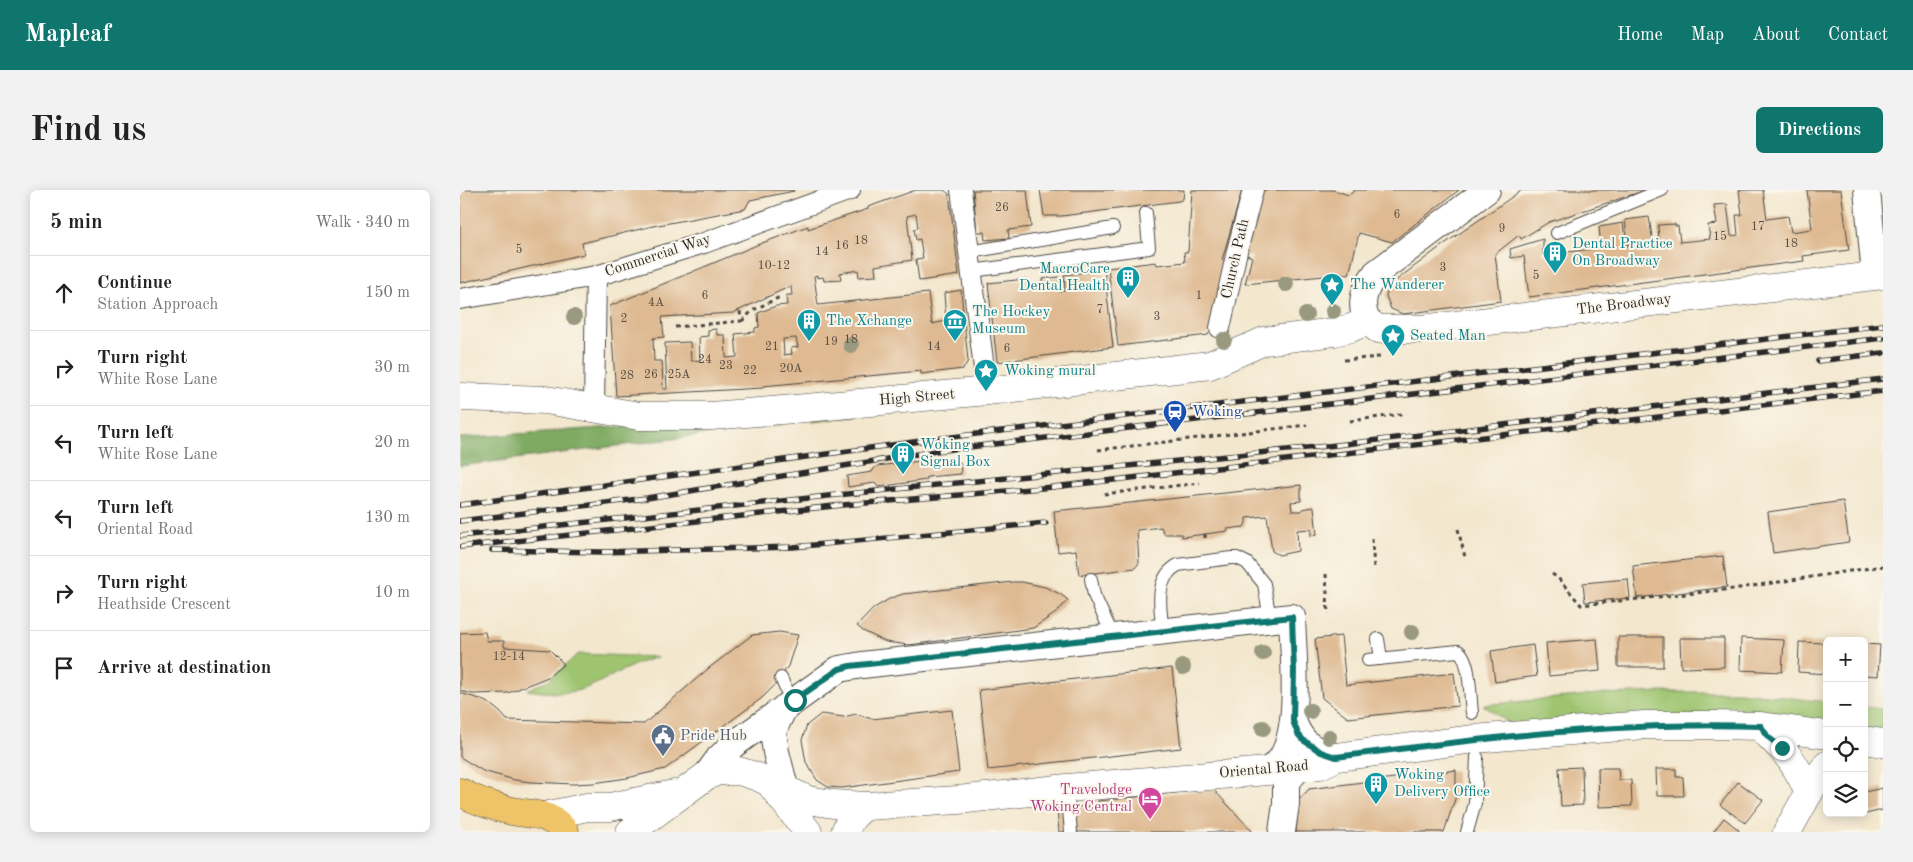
<!DOCTYPE html>
<meta charset="utf-8">
<style>
:root{--surface:#fff;--page:#f2f2f2;--text:#222;--muted:#767676;--line:#e0e0e0;--accent:#0f766e}
body{margin:0;font-family:"Old Standard TT",serif;background:var(--page);color:var(--text)}
.controls{position:absolute;right:15px;bottom:15px;display:grid;overflow:hidden;border-radius:8px;box-shadow:0 2px 12px #0003}
.controls button{width:45px;height:45px;display:grid;place-items:center;padding:0;border:0;border-bottom:1px solid var(--line);background:var(--surface);color:var(--text);font:25px sans-serif}
.stop{position:absolute;width:15px;height:15px;margin:-11px;border:4px solid #0f766e;border-radius:50%;background:#fff}
.stop.end{background:#0f766e;border-color:#fff;box-shadow:0 1px 5px #0008}
.list{margin:0;padding:0;list-style:none}
h2{display:flex;justify-content:space-between;align-items:center;height:65px;margin:0;padding:0 20px;font-size:21px}
h2 small{font-size:16px;font-weight:400;color:var(--muted)}
.list li{display:grid;grid-template-columns:32px 1fr auto;gap:15px;align-items:center;box-sizing:border-box;height:75px;padding:0 20px;border-top:1px solid var(--line)}
.list b{display:block;font-size:19px;white-space:nowrap}
.list p{margin:0;font-size:16px;white-space:nowrap;color:var(--muted)}
.list em{font-size:16px;font-style:normal;color:var(--muted)}
.icon{flex:none;width:28px;height:28px;fill:none;stroke:currentColor;stroke-width:2;stroke-linecap:round;stroke-linejoin:round}
.map{position:relative;flex:none;width:1423px;height:642px;overflow:hidden;border-radius:8px}
header{display:flex;align-items:center;gap:30px;box-sizing:border-box;height:70px;padding:0 25px;background:var(--accent);color:#fff}
header strong{font-size:24px}
nav{display:flex;gap:28px;margin-inline-start:auto;font-size:18px}
.intro{display:flex;align-items:center;justify-content:space-between;box-sizing:border-box;height:120px;padding:0 30px}
h1{margin:0;font-size:35px}
.button{padding:12px 22px;border-radius:8px;background:var(--accent);color:#fff;font-size:18px;font-weight:700}
main{display:flex;gap:30px;padding:0 30px}
aside{flex:1;background:var(--surface);border-radius:8px;box-shadow:0 2px 12px #0003}
.map>svg:first-child{display:block}
.green{fill:#9ec46f;stroke:#64784d}
.forest{fill:#7eaa62;stroke:#546a46}
.building{fill:#deb991;fill-rule:evenodd}
.lines{fill:none;stroke-linecap:round;stroke-linejoin:round}
.service-casing{stroke:#494743;stroke-width:14}
.pedestrian-casing{stroke:#494743;stroke-width:22}
.minor-casing{stroke:#494743;stroke-width:28}
.tertiary-casing{stroke:#494743;stroke-width:29}
.primary-casing{stroke:#494743;stroke-width:29}
.path{stroke:#494743;stroke-width:3;stroke-dasharray:4 4;stroke-linecap:butt}
.service{stroke:#fff;stroke-width:12}
.pedestrian{stroke:#fff;stroke-width:20}
.minor{stroke:#fff;stroke-width:26}
.tertiary{stroke:#fff;stroke-width:28}
.primary{stroke:#efc469;stroke-width:28}
.rail-casing{stroke:#2b2b2b;stroke-width:5.5}
.rail{stroke:#fbf7ec;stroke-width:4;stroke-dasharray:11;stroke-linecap:butt}
.tree{fill:#98997f}
.route{stroke:#0f766e;stroke-width:6}
.labels{text-anchor:middle;dominant-baseline:central;stroke-width:4;stroke-linejoin:round;paint-order:stroke}
.number-label{font-size:12px;fill:#584e44}
.culture-label{font-size:15px;fill:#0d838f;stroke:#fbf7ec;text-anchor:start}
.street-label{font-size:15px;fill:#2b2b2b;stroke:#fbf7ec}
.transit-label{font-size:15px;fill:#164399;stroke:#fbf7ec;text-anchor:start}
.service-label{font-size:15px;fill:#4e5e75;stroke:#fbf7ec;text-anchor:start}
.hotel-label{font-size:15px;fill:#b23c85;stroke:#fbf7ec;text-anchor:end}
</style>
<header>
<strong>Mapleaf</strong>
<nav><a>Home</a><a>Map</a><a>About</a><a>Contact</a></nav>
</header>
<div class="intro"><h1>Find us</h1><a class="button">Directions</a></div>
<main>
<aside>
<h2>5 min<small>Walk · 340 m</small></h2>
<ul class="list">
<li><svg class="icon" aria-label="ahead" viewBox="0 0 24 24"><path d="M12 20V5M6 11l6-6 6 6"/></svg><div><b>Continue</b><p>Station Approach</p></div><em>150 m</em></li>
<li><svg class="icon" aria-label="right" viewBox="0 0 24 24"><path d="M7 20v-9h11M14 6l5 5-5 5"/></svg><div><b>Turn right</b><p>White Rose Lane</p></div><em>30 m</em></li>
<li><svg class="icon" aria-label="left" viewBox="0 0 24 24"><path d="M17 20v-9H6M10 6l-5 5 5 5"/></svg><div><b>Turn left</b><p>White Rose Lane</p></div><em>20 m</em></li>
<li><svg class="icon" aria-label="left" viewBox="0 0 24 24"><path d="M17 20v-9H6M10 6l-5 5 5 5"/></svg><div><b>Turn left</b><p>Oriental Road</p></div><em>130 m</em></li>
<li><svg class="icon" aria-label="right" viewBox="0 0 24 24"><path d="M7 20v-9h11M14 6l5 5-5 5"/></svg><div><b>Turn right</b><p>Heathside Crescent</p></div><em>10 m</em></li>
<li><svg class="icon" aria-label="arrive" viewBox="0 0 24 24"><path d="M6 21V4h12l-3 4 3 4H6"/></svg><div><b>Arrive at destination</b></div></li>
</ul>
</aside>
<div class="map">
<svg width="1423" height="642" viewBox="0 0 1423 642">
<rect width="100%" height="100%" fill="#fbf7ec"/>
<filter id="ink" filterUnits="userSpaceOnUse"><feTurbulence type="fractalNoise" baseFrequency=".02" numOctaves="2"/><feDisplacementMap in="SourceGraphic" scale="10" xChannelSelector="R" yChannelSelector="G"/><feConvolveMatrix kernelMatrix="1 2 1 2 8 2 1 2 1" color-interpolation-filters="sRGB"/></filter>
<filter id="wash" filterUnits="userSpaceOnUse"><feTurbulence type="fractalNoise" baseFrequency=".0096" numOctaves="4" result="noise"/><feDisplacementMap in="SourceGraphic" scale="20" xChannelSelector="R" yChannelSelector="G"/><feGaussianBlur stdDeviation="1.12" result="paint"/><feColorMatrix in="noise" values="0 0 0 0 0 0 0 0 0 0 0 0 0 0 0 0 0 1.4 0 .05"/><feComposite in="paint" operator="in"/></filter>
<g filter="url(#wash)">
<rect width="100%" height="100%" fill="#f3e7ce"/>
<path class="green" d="M118,464L197,467C188,470 177,473 168,478C148,486 132,499 110,502C96,504 81,502 67,500L90,489Z
M1204,502H1280L1367,512V538L1057,539L1023,515L1139,504Z
M1404,517L1423,519V546L1404,544Z"/>
<path class="forest" d="M472,214V216L353,231V226L321,230L322,235L0,276V248Z"/>
<g id="blocks">
<path class="building" d="M0,0H334V1L290,10L285,19L193,36L122,53L124,64L0,93Z
M456,0H484L489,4L499,85L459,91L456,69L463,68L460,49L456,50L454,39L458,38L456,24L447,26L452,70L415,76L416,86L399,87L398,80L380,83L381,90L364,91L363,87L357,88V85L354,86L358,115L468,103L472,134L486,131L484,103L501,100L508,171L503,179L461,184V181L303,196V198L156,206L150,116L297,55L348,36V39L408,19V17ZM331,96L332,105H326L327,115L316,116L298,123L299,137L295,138V142L275,144L277,167L266,168L265,145H257L256,139L248,140V146L239,147L240,170L231,171L230,152L205,153L207,199H203L202,171H194L193,148L204,147L202,127L273,123ZM336,148L338,157L331,158L332,164L324,165L323,149Z
M513,0H567L571,37L548,40L549,48L525,50L524,42H517Z
M580,0H724L723,9L719,11L602,26H584Z
M732,0H782L762,70L766,71L754,138L749,143L748,145L658,156L648,78L696,72L697,75L725,72L724,62H728Z
M799,0H873L889,5L895,0H999L932,52L899,43L889,85L883,84L785,94L792,67L781,63Z
M1062,0H1186L1089,32L1061,49L1059,45L1035,64L1041,111L943,124L931,119L926,106L930,95L980,57Z
M1279,0H1303L1307,29L1328,26L1331,42L1352,39L1347,0H1381L1389,60L1343,66L1344,71L1069,107L1064,66L1051,68L1050,59L1083,49V65L1141,58L1139,37L1163,33L1166,57L1168,56L1165,30L1189,27L1193,53L1199,52L1198,35L1215,34V36H1218L1220,52L1250,49L1248,35L1257,34L1254,15L1267,14L1271,46L1278,45L1276,25H1282Z
M644,78L653,157L537,172L528,93L566,89L567,95L582,93V89L599,87L600,102L605,101L604,85L628,82L627,80Z
M460,271L467,276L500,272L501,284L467,287L466,290L418,297L415,293L388,297L387,286L412,282L413,280L417,276Z
M841,295V311L831,312L832,321H842V319L854,317L857,344L851,346V339L837,340L838,361L819,365L812,361L807,326L786,328V333L784,337L767,339L768,341L722,347V344H704L701,337L677,340L679,373L675,378L619,385L616,360L598,362L594,321Z
M1383,311L1389,352L1313,363L1308,322Z
M1263,366L1267,397L1177,408L1173,376Z
M1168,389L1170,408L1125,412L1123,393Z
M553,392H562L585,397L600,404L608,410L596,423L573,438L449,455L426,452L403,441L397,436L414,418L431,408L443,404Z
M25,442L27,451H44V457L90,460L104,474L88,487L48,503L13,504L0,501V443Z
M319,442L338,445L328,476L318,492L302,508L205,579L167,588L133,593L114,594L71,592L55,590L23,581L0,567V503L20,509L30,514L40,522L47,530L184,534L249,478L292,445Z
M881,446L886,495L994,483L998,516L888,528L862,508L855,449Z
M1158,447H1203V477H1158Z
M1220,448H1264V477L1221,478Z
M1281,448L1324,450L1322,482L1280,480Z
M1137,449L1140,481L1089,486L1086,453Z
M1339,452L1367,453V484L1338,482Z
M1404,454L1420,455L1418,486L1404,485Z
M1073,455L1077,486L1035,492L1031,461Z
M712,478L721,558L528,580L519,500Z
M492,520L499,582L382,598L368,597L357,590L346,572L342,550L347,535L361,524L384,527L396,524L412,529Z
M1122,577L1123,615L1101,616L1099,578Z
M1138,578H1158L1159,590H1171L1172,616L1139,617Z
M1196,579H1216V587H1223L1224,606H1197Z
M996,580V606L984,642H836L839,610L849,599Z
M1278,592L1303,610L1285,633L1260,615Z
M1423,598V620L1405,624L1404,602Z
M753,599L793,642H599L597,619L638,615V611Z
M1264,628L1279,640L1278,642H1253Z"/>
</g>
</g>
<g filter="url(#ink)">
<use href="#blocks" fill-opacity="0" stroke="#494743" stroke-width="1"/>
<g class="lines">
<defs>
<path id="service" d="M1097,43L1202,0
M509,62L653,38
M511,81L689,58L686,23
M631,389L634,405L653,446
M703,441C700,418 694,388 718,375L771,368H777L787,373L804,394L810,429
M918,449L921,469
M908,470L998,461C1011,468 1010,509 1012,523
M321,488L327,502L335,510
M607,598L611,642
M1007,642L1015,613L1017,567"/>
<path id="pedestrian" d="M501,0L527,201
M0,109L136,86L244,53L390,0
M760,138L777,61L793,0
M134,218L136,86"/>
<path id="minor" d="M1407,0L1415,85
M907,131C899,113 904,99 916,83L1027,0
M324,518L313,541L316,562L326,601
M833,531C842,555 853,560 877,567
M246,586L259,568L273,555L379,479L402,475L832,427C833,465 842,536 821,569C818,573 811,578 807,581
M822,642L826,614V593L839,577"/>
<path id="tertiary" d="M0,207L86,210L179,226H251L357,217L527,201L750,175L804,151L874,142L891,138L907,131L918,139H961L1423,85
M1301,536C1307,545 1315,551 1322,559C1334,572 1342,587 1349,603
M1404,550L1423,553
M312,596L348,642
M85,626L127,617H150L214,604
M170,642L246,586L258,581H279L298,587L348,610L373,614L407,616L498,610L607,598L807,581L860,575L877,567L1014,549L1184,535H1255L1301,536L1367,545
M385,642C389,630 395,622 407,616
M1327,642L1357,588L1367,575"/>
<path id="primary" d="M0,602C16,611 34,617 52,621C73,625 91,623 105,642"/>
</defs>
<use href="#service" class="service-casing"/>
<use href="#pedestrian" class="pedestrian-casing"/>
<use href="#minor" class="minor-casing"/>
<use href="#tertiary" class="tertiary-casing"/>
<use href="#primary" class="primary-casing"/>
<path class="path" d="M282,131L293,120L320,107
M215,137L281,131L280,120
M884,170L920,167
M890,231L942,224
M638,260L847,235
M644,304L740,293
M998,339L1005,367
M745,344V351
M912,349L914,379
M866,384L868,424
M1092,384L1098,388L1121,415L1273,399L1423,376"/>
<use href="#service" class="service"/>
<use href="#pedestrian" class="pedestrian"/>
<use href="#minor" class="minor"/>
<use href="#tertiary" class="tertiary"/>
<use href="#primary" class="primary"/>
<defs>
<path id="rail" d="M1358,171L1423,163
M0,315L475,249L1423,135
M0,331L187,308L476,261L1423,148
M0,346L377,305L877,255L1423,189
M0,357L383,315L593,297L1423,201
M32,360L142,362L333,357L586,333"/>
</defs>
<use href="#rail" class="rail-casing"/>
<use href="#rail" class="rail"/>
</g>
<g class="tree">
<circle cx="826" cy="94" r="8"/>
<circle cx="873" cy="121" r="8"/>
<circle cx="846" cy="125" r="8"/>
<circle cx="114" cy="127" r="8"/>
<circle cx="764" cy="150" r="8"/>
<circle cx="391" cy="155" r="8"/>
<circle cx="952" cy="442" r="8"/>
<circle cx="803" cy="463" r="8"/>
<circle cx="723" cy="477" r="8"/>
<circle cx="850" cy="521" r="8"/>
<circle cx="803" cy="538" r="8"/>
<circle cx="869" cy="547" r="8"/>
</g>
</g>
<g class="lines" filter="url(#ink)">
<path class="route" d="M335,510L379,479L390,476L832,427L834,481L833,531L838,544L843,550L861,562L876,567C1017,549 1158,531 1301,536L1308,547L1322,558"/>
</g>
<defs>
<symbol id="building-pin" viewBox="-11 -11 22 30"><path d="M0 17L-7.5 6A9.5 9.5 0 1 1 7.5 6Z" fill="#0f9aa8" stroke="#fbf7ec"/><path d="M-4-6H4V6H1V3H-1V6H-4ZM-2.5-4.3h1.7v1.8h-1.7ZM.8-4.3h1.7v1.8H.8ZM-2.5-1h1.7V.8h-1.7ZM.8-1h1.7V.8H.8Z" fill="#fff"/></symbol>
<symbol id="sight-pin" viewBox="-11 -11 22 30"><path d="M0 17L-7.5 6A9.5 9.5 0 1 1 7.5 6Z" fill="#0f9aa8" stroke="#fbf7ec"/><path d="M0-6L1.8-2.2L6-1.7L2.9 1.2L3.7 5.4L0 3.3L-3.7 5.4L-2.9 1.2L-6-1.7L-1.8-2.2Z" fill="#fff"/></symbol>
<symbol id="museum-pin" viewBox="-11 -11 22 30"><path d="M0 17L-7.5 6A9.5 9.5 0 1 1 7.5 6Z" fill="#0f9aa8" stroke="#fbf7ec"/><path d="M0-6L6-3V-2H-6V-3ZM-5-1h2V3h-2ZM-1-1h2V3h-2ZM3-1h2V3H3ZM-6 4H6V6H-6Z" fill="#fff"/></symbol>
<symbol id="station-pin" viewBox="-11 -11 22 30"><path d="M0 17L-7.5 6A9.5 9.5 0 1 1 7.5 6Z" fill="#1a4fb4" stroke="#fbf7ec"/><path d="M-3-6H3Q5-6 5-4V2Q5 4 3 4L4.5 6H3L1.5 4h-3L-3 6H-4.5L-3 4Q-5 4-5 2V-4Q-5-6-3-6ZM-3.5-4v3h7v-3ZM-3.5 1v1.5H-2V1ZM2 1v1.5H3.5V1Z" fill="#fff"/></symbol>
<symbol id="civic-pin" viewBox="-11 -11 22 30"><path d="M0 17L-7.5 6A9.5 9.5 0 1 1 7.5 6Z" fill="#5c6f8a" stroke="#fbf7ec"/><path d="M-.6-6.5H3V-4.5H.6V-3L4-1V1h2V6H-6V1h2V-1L-.6-3ZM-1.2 2.5V6h2.4V2.5Z" fill="#fff"/></symbol>
<symbol id="hotel-pin" viewBox="-11 -11 22 30"><path d="M0 17L-7.5 6A9.5 9.5 0 1 1 7.5 6Z" fill="#d1479c" stroke="#fbf7ec"/><path d="M-6-4.5h1.5V1H6V5H4.5V3h-9V5H-6ZM-4 0a1.8 1.8 0 1 1 3.6 0ZM.5 0V-2.5h3Q6-2.5 6 0Z" fill="#fff"/></symbol>
</defs>
<g fill-rule="evenodd">
<use href="#building-pin" x="1081" y="49" width="28" height="38"/>
<use href="#building-pin" x="654" y="74" width="28" height="38"/>
<use href="#sight-pin" x="858" y="81" width="28" height="38"/>
<use href="#building-pin" x="335" y="117" width="28" height="38"/>
<use href="#museum-pin" x="481" y="117" width="28" height="38"/>
<use href="#sight-pin" x="919" y="132" width="28" height="38"/>
<use href="#sight-pin" x="512" y="167" width="28" height="38"/>
<use href="#station-pin" x="701" y="208" width="28" height="38"/>
<use href="#building-pin" x="429" y="250" width="28" height="38"/>
<use href="#civic-pin" x="189" y="532" width="28" height="38"/>
<use href="#building-pin" x="902" y="580" width="28" height="38"/>
<use href="#hotel-pin" x="676" y="595" width="28" height="38"/>
</g>
<g class="labels">
<g class="number-label">
<text x="542" y="18">26</text>
<text x="937" y="25">6</text>
<text x="1298" y="37">17</text>
<text x="1042" y="39">9</text>
<text x="1260" y="47">15</text>
<text x="401" y="51">18</text>
<text x="1331" y="54">18</text>
<text x="382" y="56">16</text>
<text x="59" y="60">5</text>
<text x="362" y="62">14</text>
<text x="314" y="76">10-12</text>
<text x="983" y="78">3</text>
<text x="1076" y="86">5</text>
<text x="245" y="106">6</text>
<text x="739" y="106">1</text>
<text x="196" y="113">4A</text>
<text x="640" y="120">7</text>
<text x="697" y="127">3</text>
<text x="164" y="129">2</text>
<text x="391" y="150">18</text>
<text x="371" y="152">19</text>
<text x="312" y="157">21</text>
<text x="474" y="157">14</text>
<text x="547" y="159">6</text>
<text x="245" y="170">24</text>
<text x="266" y="176">23</text>
<text x="331" y="179">20A</text>
<text x="290" y="181">22</text>
<text x="191" y="185">26</text>
<text x="219" y="185">25A</text>
<text x="167" y="186">28</text>
<text x="49" y="467">12-14</text>
</g>
<g class="culture-label">
<text x="1112" y="54">Dental Practice<tspan x="1112" dy="17">On Broadway</tspan></text>
<text x="650" y="79" text-anchor="end">MacroCare<tspan x="650" dy="17">Dental Health</tspan></text>
<text x="890" y="95">The Wanderer</text>
<text x="512" y="122">The Hockey<tspan x="512" dy="17">Museum</tspan></text>
<text x="366" y="131">The Xchange</text>
<text x="950" y="146">Seated Man</text>
<text x="544" y="181">Woking mural</text>
<text x="460" y="255">Woking<tspan x="460" dy="17">Signal Box</tspan></text>
<text x="934" y="585">Woking<tspan x="934" dy="17">Delivery Office</tspan></text>
</g>
<g class="street-label">
<text transform="translate(198 66) rotate(-18)">Commercial Way</text>
<text transform="translate(776 69) rotate(-77)">Church Path</text>
<text transform="translate(1164 115) rotate(-7)">The Broadway</text>
<text transform="translate(457 208) rotate(-5)">High Street</text>
<text transform="translate(804 580) rotate(-5)">Oriental Road</text>
</g>
<g class="transit-label">
<text x="732" y="222">Woking</text>
</g>
<g class="service-label">
<text x="220" y="546">Pride Hub</text>
</g>
<g class="hotel-label">
<text x="672" y="600">Travelodge<tspan x="672" dy="17">Woking Central</tspan></text>
</g>
</g>
</svg>
<div class="controls">
<button>+</button>
<button>−</button>
<button><svg class="icon" aria-label="locate" viewBox="0 0 24 24"><circle cx="12" cy="12" r="6"/><path d="M12 2v4M12 18v4M2 12h4M18 12h4"/></svg></button>
<button><svg class="icon" aria-label="layers" viewBox="0 0 24 24"><path d="M12 4l9 5-9 5-9-5zM3 14l9 5 9-5"/></svg></button>
</div>
<div class="stop" style="left:335px;top:510px"></div>
<div class="stop end" style="left:1322px;top:558px"></div>
</div>
</main>
